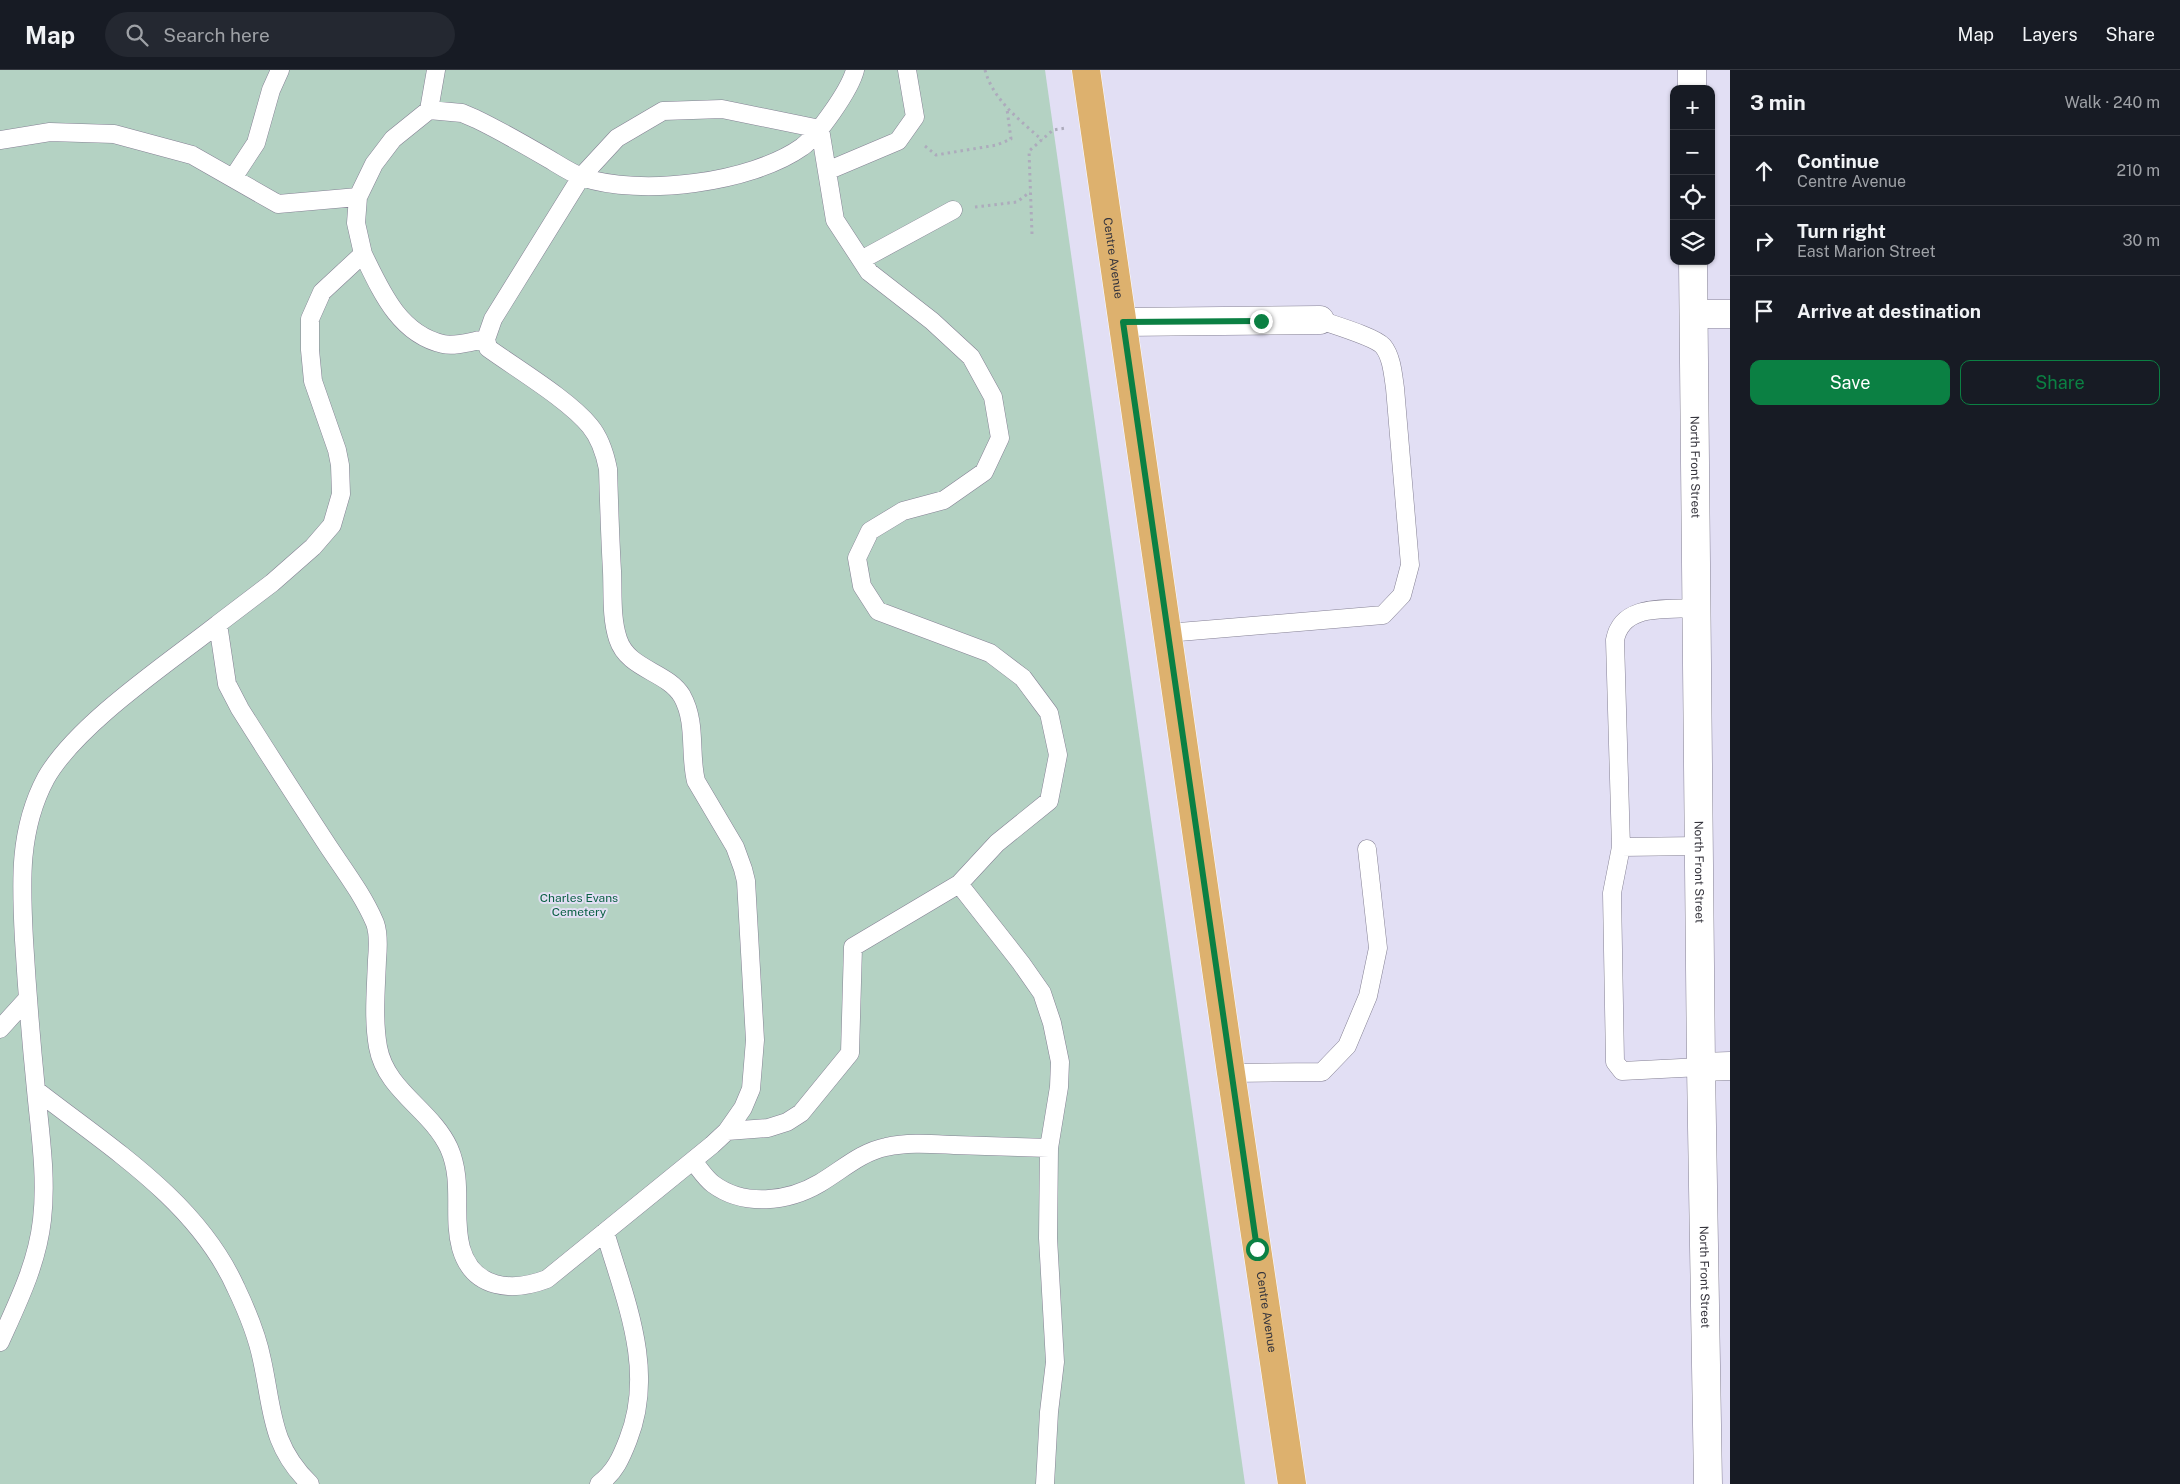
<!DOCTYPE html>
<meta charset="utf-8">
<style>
:root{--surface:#171b24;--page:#242831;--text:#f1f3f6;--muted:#9ea1a6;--line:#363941;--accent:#0b8043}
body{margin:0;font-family:"Public Sans",sans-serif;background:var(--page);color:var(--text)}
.controls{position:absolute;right:15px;top:15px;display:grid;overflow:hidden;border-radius:10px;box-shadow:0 1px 4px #0004}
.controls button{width:45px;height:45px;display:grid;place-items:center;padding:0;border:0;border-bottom:1px solid var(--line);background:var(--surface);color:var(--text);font:25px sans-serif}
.stop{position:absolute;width:15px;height:15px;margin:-11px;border:4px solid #0b8043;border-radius:50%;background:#fff}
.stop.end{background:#0b8043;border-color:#fff;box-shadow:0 1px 5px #0008}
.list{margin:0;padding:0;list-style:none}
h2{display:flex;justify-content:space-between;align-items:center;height:65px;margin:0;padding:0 20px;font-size:21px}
h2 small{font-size:16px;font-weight:400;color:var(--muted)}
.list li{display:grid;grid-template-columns:32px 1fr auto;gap:15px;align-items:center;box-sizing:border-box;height:70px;padding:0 20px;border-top:1px solid var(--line)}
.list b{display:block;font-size:19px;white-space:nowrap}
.list p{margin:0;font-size:16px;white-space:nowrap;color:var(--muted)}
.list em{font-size:16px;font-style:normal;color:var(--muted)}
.actions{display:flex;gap:10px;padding:15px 20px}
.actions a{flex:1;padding:11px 0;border:1px solid var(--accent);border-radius:10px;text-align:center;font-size:18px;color:var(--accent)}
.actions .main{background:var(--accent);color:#fff}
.icon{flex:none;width:28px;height:28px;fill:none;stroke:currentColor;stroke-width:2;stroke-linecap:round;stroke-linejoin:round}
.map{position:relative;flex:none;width:1730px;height:1414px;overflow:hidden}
header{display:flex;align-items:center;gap:30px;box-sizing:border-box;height:70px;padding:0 25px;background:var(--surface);border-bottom:1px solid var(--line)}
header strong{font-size:24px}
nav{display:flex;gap:28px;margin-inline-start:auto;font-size:18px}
.search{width:350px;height:45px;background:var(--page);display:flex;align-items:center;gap:12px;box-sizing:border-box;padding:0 18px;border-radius:28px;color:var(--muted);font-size:19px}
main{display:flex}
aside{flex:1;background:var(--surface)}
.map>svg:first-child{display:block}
.green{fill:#b4d2c3}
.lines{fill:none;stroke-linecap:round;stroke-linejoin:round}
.service-casing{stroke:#858194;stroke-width:19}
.minor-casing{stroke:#858194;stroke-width:29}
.tertiary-casing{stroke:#858194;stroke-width:29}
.primary-casing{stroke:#fff;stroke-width:29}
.path{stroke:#adabbc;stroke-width:3;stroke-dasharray:2.5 4;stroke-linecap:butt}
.service{stroke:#fff;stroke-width:18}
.minor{stroke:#fff;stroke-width:28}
.tertiary{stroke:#fff;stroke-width:28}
.primary{stroke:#ddb16e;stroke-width:28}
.route{stroke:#0b8043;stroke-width:6}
.labels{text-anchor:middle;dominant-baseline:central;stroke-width:4;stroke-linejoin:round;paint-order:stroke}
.street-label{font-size:12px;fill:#36353d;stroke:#e2dff4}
.park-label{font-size:12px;fill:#0a6043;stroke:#e2dff4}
</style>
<header>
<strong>Map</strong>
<div class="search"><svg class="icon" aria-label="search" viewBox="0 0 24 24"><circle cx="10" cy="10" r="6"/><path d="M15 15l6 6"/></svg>Search here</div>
<nav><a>Map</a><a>Layers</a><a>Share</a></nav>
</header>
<main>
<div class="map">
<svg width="1730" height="1414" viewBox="0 0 1730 1414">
<rect width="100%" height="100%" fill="#e2dff4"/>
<path class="green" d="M0,0H1045L1245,1414H0Z"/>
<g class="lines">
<defs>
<path id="service" d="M436,0L429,40L393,69L374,94L358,127L356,153L363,184L322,222L310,249V280L313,311L337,380L340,395L341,424L332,455L313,477L272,513L218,554L227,614L240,639C269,685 298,730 328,776C344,800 363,825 375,853C379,864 378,879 377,890C376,919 373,949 378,977C386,1021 431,1039 449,1078C464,1112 452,1146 461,1178C473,1220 513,1222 547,1209L712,1075L727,1061L743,1038L751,1019L755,970L746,811L743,799L735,777L696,711C689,683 697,653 682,626C667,601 628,600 618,569C611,548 613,524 612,501C610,467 609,433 608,399C605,384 600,368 590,356C569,330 517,299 488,278L486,269L493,249L581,107L617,68L663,41L722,39L820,59L835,150L869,202L932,251L971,287L993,327L1000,368L984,402L944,430L903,441L870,461L857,488L862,516L878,541L990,583L1023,608L1049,643L1058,685L1049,731L997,773L959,814L853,877L850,983L801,1043L787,1052L768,1058L727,1061
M429,40L462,43L476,49C501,61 525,75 549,89C559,95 571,103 582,107C640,127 751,113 802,77C818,65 850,20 855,0
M0,70L50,62L114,64L192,85L278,134L358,127
M827,101L898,71L915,47L907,0
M233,108L256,73L271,20L280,0
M363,184C381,221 399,264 443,274C455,277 473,271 486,269
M861,190L953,140
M1697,538C1666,540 1622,533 1615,570L1621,777L1699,776
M1167,563L1383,545L1402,525L1410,495L1395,318C1393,305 1392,287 1383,276C1375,267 1334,255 1320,250
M1621,777L1612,823L1615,992L1622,1001L1701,997
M959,814L1021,893L1042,923L1052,953L1060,992L1059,1017L1049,1078L1048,1168L1055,1292L1049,1342L1045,1414
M0,959L28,928
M1231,1003L1322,1002L1347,976L1368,926L1378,878L1367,779
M36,1020C109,1077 197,1131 236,1218C247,1241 257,1265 262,1290C273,1340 270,1375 310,1414
M693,1091C699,1098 705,1108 713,1114C744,1137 788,1132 820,1113C842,1100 861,1082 886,1077C908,1072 932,1074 954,1075C986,1076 1017,1077 1049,1078
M0,1272C18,1232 37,1194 42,1150C47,1107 40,1063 36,1020C31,970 27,920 24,870C21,814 18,760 46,708C77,654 167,594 218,554
M599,1414C615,1402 621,1388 628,1370C656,1300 625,1230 605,1162"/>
<path id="minor" d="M1694,244H1730
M1123,252L1320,250
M1701,997L1730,996"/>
<g id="tertiary">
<path d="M1692,0V19"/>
<path id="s1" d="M1693,191L1701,997L1708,1414"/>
</g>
<g id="primary">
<path id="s2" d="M1086,0L1231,1003L1292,1414"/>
</g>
</defs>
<use href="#service" class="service-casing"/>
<use href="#minor" class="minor-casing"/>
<use href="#tertiary" class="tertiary-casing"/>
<use href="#primary" class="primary-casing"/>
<path class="path" d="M985,0C993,30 1020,50 1042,70
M925,76L936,85L997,75L1011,69L1007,39
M975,137L1017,132L1030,122
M1032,164L1029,81L1053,60L1066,58"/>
<use href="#service" class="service"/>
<use href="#minor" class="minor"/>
<use href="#tertiary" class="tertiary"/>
<use href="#primary" class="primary"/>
</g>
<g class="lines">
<path class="route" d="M1257,1179L1123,252L1261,251"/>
</g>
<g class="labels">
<g class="street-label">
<text stroke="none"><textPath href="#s2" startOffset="190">Centre Avenue</textPath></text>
<text stroke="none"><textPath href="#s1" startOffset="206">North Front Street</textPath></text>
<text stroke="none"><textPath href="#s1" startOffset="611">North Front Street</textPath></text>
<text stroke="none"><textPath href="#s1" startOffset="1016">North Front Street</textPath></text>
<text stroke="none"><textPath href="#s2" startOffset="1255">Centre Avenue</textPath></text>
</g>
<g class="park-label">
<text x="579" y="828">Charles Evans<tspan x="579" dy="14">Cemetery</tspan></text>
</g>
</g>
</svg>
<div class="controls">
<button>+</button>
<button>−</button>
<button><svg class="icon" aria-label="locate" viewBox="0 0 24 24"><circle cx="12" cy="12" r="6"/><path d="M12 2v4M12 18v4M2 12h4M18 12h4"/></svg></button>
<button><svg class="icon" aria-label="layers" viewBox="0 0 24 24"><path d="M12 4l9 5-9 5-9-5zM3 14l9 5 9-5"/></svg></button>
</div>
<div class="stop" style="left:1257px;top:1179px"></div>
<div class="stop end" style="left:1261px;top:251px"></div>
</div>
<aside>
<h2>3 min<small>Walk · 240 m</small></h2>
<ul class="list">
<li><svg class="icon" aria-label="ahead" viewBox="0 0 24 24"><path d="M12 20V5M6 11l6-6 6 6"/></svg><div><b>Continue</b><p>Centre Avenue</p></div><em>210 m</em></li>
<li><svg class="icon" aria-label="right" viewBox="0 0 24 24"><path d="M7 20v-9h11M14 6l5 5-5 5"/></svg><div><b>Turn right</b><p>East Marion Street</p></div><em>30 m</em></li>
<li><svg class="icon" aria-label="arrive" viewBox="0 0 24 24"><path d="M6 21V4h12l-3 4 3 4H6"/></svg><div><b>Arrive at destination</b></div></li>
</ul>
<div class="actions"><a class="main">Save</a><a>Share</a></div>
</aside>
</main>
